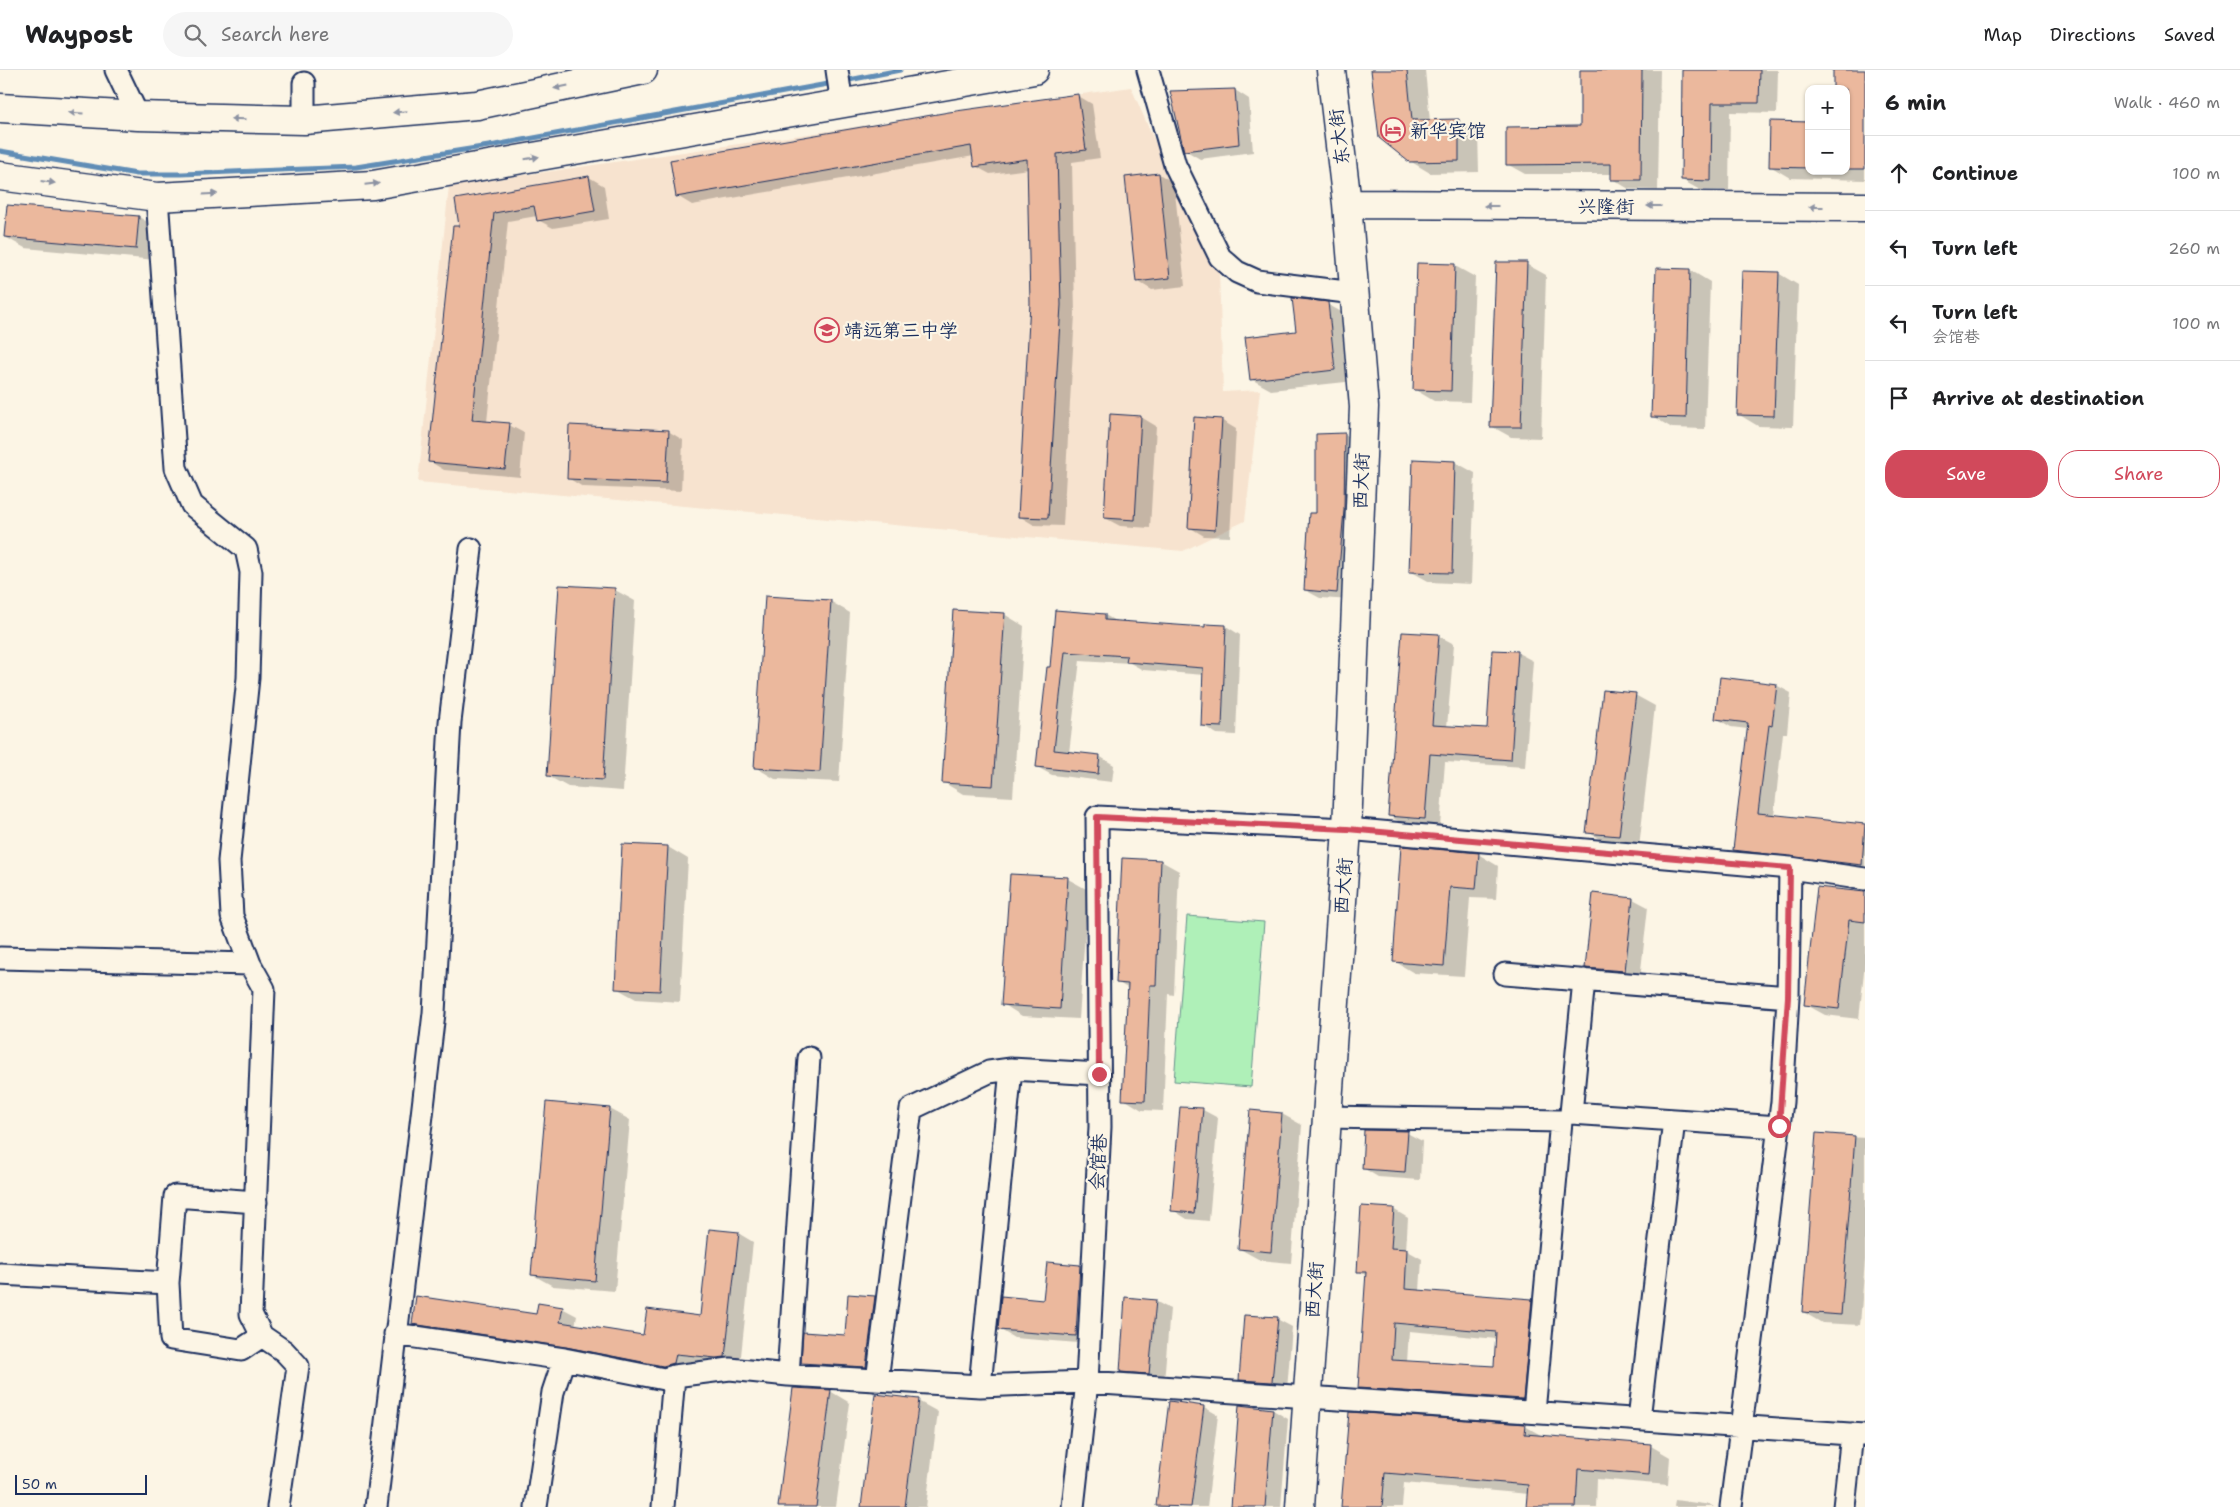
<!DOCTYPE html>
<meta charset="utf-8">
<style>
:root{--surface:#fff;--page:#f6f6f6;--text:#202124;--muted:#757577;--line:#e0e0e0;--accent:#d1495b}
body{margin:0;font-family:"Shantell Sans","LXGW WenKai TC",sans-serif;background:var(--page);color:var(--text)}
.controls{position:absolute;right:15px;top:15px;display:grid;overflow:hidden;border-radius:10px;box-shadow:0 1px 4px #0004}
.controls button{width:45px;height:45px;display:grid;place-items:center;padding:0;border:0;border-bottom:1px solid var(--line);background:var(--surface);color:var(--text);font:25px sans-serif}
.scale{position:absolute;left:15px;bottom:12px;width:132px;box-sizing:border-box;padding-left:5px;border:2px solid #1b2f5e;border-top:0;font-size:14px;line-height:18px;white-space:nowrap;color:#1b2f5e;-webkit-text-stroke:4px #fcf5e5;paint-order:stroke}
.stop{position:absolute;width:15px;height:15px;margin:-11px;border:4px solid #d1495b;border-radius:50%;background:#fff}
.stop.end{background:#d1495b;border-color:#fff;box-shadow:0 1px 5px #0008}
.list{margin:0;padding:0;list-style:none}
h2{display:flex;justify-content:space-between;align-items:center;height:65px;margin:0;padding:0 20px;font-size:21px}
h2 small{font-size:16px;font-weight:400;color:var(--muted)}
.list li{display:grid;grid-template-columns:32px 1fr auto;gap:15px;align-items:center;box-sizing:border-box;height:75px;padding:0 20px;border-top:1px solid var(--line)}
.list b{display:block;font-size:19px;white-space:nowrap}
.list p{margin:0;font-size:16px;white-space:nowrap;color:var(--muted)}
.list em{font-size:16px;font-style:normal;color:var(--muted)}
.actions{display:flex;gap:10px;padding:15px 20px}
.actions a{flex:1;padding:11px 0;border:1px solid var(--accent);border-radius:20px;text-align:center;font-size:18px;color:var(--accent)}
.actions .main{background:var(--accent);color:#fff}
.icon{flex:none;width:28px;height:28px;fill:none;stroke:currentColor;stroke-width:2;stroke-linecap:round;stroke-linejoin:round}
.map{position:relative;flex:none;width:1865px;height:1437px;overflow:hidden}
header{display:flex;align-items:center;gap:30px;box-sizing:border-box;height:70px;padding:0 25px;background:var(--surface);border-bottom:1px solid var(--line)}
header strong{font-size:24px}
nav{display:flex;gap:28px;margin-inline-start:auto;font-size:18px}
.search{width:350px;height:45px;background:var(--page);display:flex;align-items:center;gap:12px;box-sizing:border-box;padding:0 18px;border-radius:28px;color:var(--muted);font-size:19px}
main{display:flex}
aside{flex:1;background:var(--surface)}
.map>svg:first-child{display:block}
.built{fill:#f7e3cf}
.green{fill:#aff0b8;stroke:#65908b}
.shadow{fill:#0003;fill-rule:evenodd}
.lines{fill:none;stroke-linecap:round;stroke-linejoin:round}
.stream{stroke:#618db6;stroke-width:5}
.building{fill:#ebb89d;stroke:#1b2f5e;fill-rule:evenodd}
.minor-casing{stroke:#1b2f5e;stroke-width:25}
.major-casing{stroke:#1b2f5e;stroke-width:31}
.minor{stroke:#fcf5e5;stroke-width:21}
.major{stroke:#fcf5e5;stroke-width:28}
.oneway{fill:#8c92a2}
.route{stroke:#d1495b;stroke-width:6}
.labels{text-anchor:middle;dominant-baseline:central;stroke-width:4.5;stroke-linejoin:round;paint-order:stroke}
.poi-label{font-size:19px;fill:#1b2f5e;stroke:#fcf5e5;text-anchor:start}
.street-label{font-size:19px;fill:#1b2f5e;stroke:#fcf5e5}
</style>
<header>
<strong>Waypost</strong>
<div class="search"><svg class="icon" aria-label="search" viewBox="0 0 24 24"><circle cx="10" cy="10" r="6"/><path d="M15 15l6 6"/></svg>Search here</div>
<nav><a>Map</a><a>Directions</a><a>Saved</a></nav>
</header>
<main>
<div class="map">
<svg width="1865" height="1437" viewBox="0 0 1865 1437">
<rect width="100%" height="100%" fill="#fcf5e5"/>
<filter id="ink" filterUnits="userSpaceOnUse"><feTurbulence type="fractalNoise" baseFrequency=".02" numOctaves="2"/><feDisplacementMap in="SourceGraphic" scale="10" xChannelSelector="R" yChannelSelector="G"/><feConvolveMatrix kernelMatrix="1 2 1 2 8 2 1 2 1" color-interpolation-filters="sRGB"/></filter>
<g filter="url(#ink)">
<path class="built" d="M1131,17L1150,61L1219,201L1223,322L1260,320L1245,451L1183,481L418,412L449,116Z"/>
<path class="green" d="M1187,846L1264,852L1251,1017L1174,1011Z"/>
<path class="shadow" d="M1372,0H1425L1430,51L1458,50L1478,62L1479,102L1430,103L1410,91Z
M1581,0H1660L1658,120L1629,119L1612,109V104H1525L1507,94L1581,58Z
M1684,0H1778L1777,43L1730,42L1729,120H1700L1682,110Z
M1835,0H1865V110L1790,108L1770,96L1809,54V101H1846V19Z
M1235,20L1249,29L1253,82L1200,89L1185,80Z
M1077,25L1092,34L1100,88L1072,92L1075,244L1063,456L1034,455L1019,446L1032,233L1029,99L990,104L975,96L974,86L692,135L677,126Z
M1159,104L1174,113L1185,216L1152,220L1137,211Z
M589,107L604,116L609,149L553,158L538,150L537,146L508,151L487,352L509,355L524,363L520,407L444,400L429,391L461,158L456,130Z
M139,147L159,159L156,190L25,178L5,167Z
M1526,194L1546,205L1541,368L1511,367L1491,356Z
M1455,196L1475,207L1470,332L1434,331L1414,319Z
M1657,199L1690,200L1710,212L1705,359L1672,358L1652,346Z
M1778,203L1798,215L1793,357L1758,356L1738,344Z
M1327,234L1347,245L1355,311L1271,320L1251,309Z
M1141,347L1156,356L1150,458L1120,456L1105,448Z
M1221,350L1236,359L1230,467L1204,466L1189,457Z
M668,361L683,370L681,421L583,417L568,408Z
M1345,365L1360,373L1352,530L1320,528L1305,520L1317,444Z
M1414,391L1455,392L1475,403L1471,514L1430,512L1410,501Z
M560,516L615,520L635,531L623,721L568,717L548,706Z
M830,531L850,543L839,712L775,709L755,697Z
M1056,542L1105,545L1117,552L1206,558L1226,556L1240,565L1236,665L1217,664L1202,655L1204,605L1143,600L1130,593L1080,590L1069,683L1099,686L1114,695L1112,712L1052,705L1037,697L1051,598Z
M1004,544L1024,556L1013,727L963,724L943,712Z
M1439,566L1454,574L1447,657L1488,660L1518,583L1533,591L1525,697L1445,692L1440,757L1404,754L1389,746Z
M1776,615L1791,623L1787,663H1783L1774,746L1865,756V802L1749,788L1734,780L1748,659L1731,657L1716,648Z
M1635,625L1655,636L1639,777L1608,774L1588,762Z
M624,775L668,777L688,789L680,932L636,929L616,918Z
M1402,778L1478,784L1498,796L1496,829L1470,828L1464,906L1414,903L1394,891Z
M1161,791L1179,801L1174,925L1168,924L1163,1041L1142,1040L1124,1029L1129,919L1117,912Z
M1068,809L1088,820L1079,949L1022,946L1003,934Z
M1818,818L1865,823V892L1859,949L1825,945L1805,934Z
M1633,829L1648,837L1640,909L1601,906L1586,897Z
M610,1039L630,1050L615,1221L553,1216L533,1205Z
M1203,1040L1218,1048L1209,1151L1187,1149L1173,1140Z
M1282,1044L1302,1055L1291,1193L1260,1190L1240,1179Z
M1407,1063L1422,1071L1420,1110L1378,1107L1363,1098Z
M1817,1065L1865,1068V1190L1860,1255L1822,1253L1803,1242Z
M1393,1139L1408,1148L1406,1180L1422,1189L1420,1221L1532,1230L1546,1239L1537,1337L1374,1326L1360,1317L1367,1206L1358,1201ZM1409,1261L1497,1269L1495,1298L1407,1292Z
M738,1163L753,1172L740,1295L731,1296L690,1292L689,1301L679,1304L428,1262L413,1253L537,1246L562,1238L577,1246L575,1256L644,1266L701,1247Z
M1048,1193L1080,1196L1095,1204L1091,1274L1014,1268L999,1259L1045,1231Z
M875,1227L888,1234L879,1304L816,1300L803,1293L846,1266Z
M1155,1231L1170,1239L1164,1312L1136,1310L1121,1301Z
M1277,1249L1292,1257L1287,1320L1255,1318L1240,1309Z
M830,1321L850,1333L836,1437H780Z
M918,1331L938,1342L926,1437H862Z
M1204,1337L1218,1345L1207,1437H1160L1157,1435Z
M1273,1340L1288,1349L1281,1437H1232Z
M1351,1344L1525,1356L1544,1367L1651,1376L1670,1387L1668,1415L1597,1409L1596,1437H1528L1529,1424L1404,1413L1402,1437H1343Z
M1675,1430L1711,1435L1714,1437H1674Z"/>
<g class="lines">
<path class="stream" d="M844,11L900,0
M0,81L137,104H182L356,97L495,75L833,13"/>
</g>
<path class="building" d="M1371,0H1407L1412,50L1459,49V91L1409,92L1379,68Z
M1580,0H1642L1641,110H1611V94L1506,95V57L1580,56Z
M1682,0H1760L1759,33H1712L1711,111L1681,110Z
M1833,0H1865V99H1846V19H1833Z
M1235,19L1239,74L1184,81L1170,21Z
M1078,24L1086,80L1057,84L1061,235L1048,448L1018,447L1030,233L1027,89L974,97L971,76L676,127L670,90L949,42Z
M1770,51L1809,52V98L1769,97Z
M1159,103L1170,208L1136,212L1125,107Z
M589,106L595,141L537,151L534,136L494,143L472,350L510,353L505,399L428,392L453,156H459L455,129Z
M7,135L139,146L136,179L4,167Z
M1496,192H1527L1521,357H1490Z
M1417,193L1455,194L1451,321L1413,320Z
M1656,198L1690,199L1686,348L1651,347Z
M1742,201L1779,202L1774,346L1737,345Z
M1292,228L1328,232L1335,300L1250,310L1245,267L1296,261Z
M1110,344L1141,346L1135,450L1104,448Z
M1194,347L1222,349L1215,460L1188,458Z
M569,355L669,360L666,413L567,409Z
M1345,363L1344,440L1337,523L1304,520L1309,443H1316V364Z
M1413,389L1455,391L1452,503L1409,502Z
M559,515L615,518L603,710L547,706Z
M765,526L831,530L820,702L754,698Z
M953,540L1005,543L993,716L942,713Z
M1055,540L1105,544V550L1205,557V554L1226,555L1222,657L1201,656L1203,598L1126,592L1127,586L1065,582L1054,680L1100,685L1098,704L1036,697L1047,597H1050Z
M1402,562L1439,564L1432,655L1487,658L1492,580L1518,581L1511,690L1430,684L1425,749L1388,746Z
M1720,607L1777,614L1772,656L1769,655L1758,743L1865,754L1862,795L1733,780L1748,653L1715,649Z
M1603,620L1636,623L1619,766L1586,763Z
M622,774L668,776L660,921L615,919Z
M1401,776L1479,783L1476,819L1450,817L1444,896L1393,892Z
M1122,788L1161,790L1156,915H1150L1145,1031L1122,1030L1128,914L1116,913Z
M1010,804L1068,807L1060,939L1001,935Z
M1817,817L1865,822V852L1849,850L1839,939L1804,935Z
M1593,823L1633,828L1625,901L1585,898Z
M546,1032L610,1038L595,1211L531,1205Z
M1180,1037L1203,1038L1194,1143L1171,1141Z
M1250,1040L1282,1043L1271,1182L1238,1179Z
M1364,1060L1408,1061L1405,1102L1362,1099Z
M1816,1063L1855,1066L1841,1245L1802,1242Z
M1361,1136L1394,1138L1391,1178L1407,1179L1405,1219L1532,1229L1523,1329L1358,1318L1366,1202H1357ZM1394,1253L1496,1262L1494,1296L1392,1290Z
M709,1159L739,1162L725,1287L716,1288L676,1284L674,1293L663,1296L566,1277L412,1254L416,1226L536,1244L538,1233L563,1237L560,1252L643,1265L647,1239L700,1246Z
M1047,1192L1080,1195L1076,1266L998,1260L1001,1226L1043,1230Z
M848,1224L875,1226L866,1297L801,1293L803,1262L845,1265Z
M1125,1227L1156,1230L1149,1304L1120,1302Z
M1244,1245L1278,1247L1272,1312L1239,1310Z
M793,1318L831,1320L816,1437H778Z
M875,1324L919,1329L905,1437H861Z
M1169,1331L1204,1336L1191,1437L1156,1436Z
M1239,1335L1273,1339L1265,1437H1231Z
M1349,1342L1526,1354L1525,1364L1651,1374L1649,1405L1578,1399L1576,1437H1526L1528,1415L1385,1403L1382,1437H1341Z"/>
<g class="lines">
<defs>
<path id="minor" d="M116,0L138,46
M837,0L842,35
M1148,0L1175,95L1220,187L1237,202L1257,211L1354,223
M304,50V13
M157,127L176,398L192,435L246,479L251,502L248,608L229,791L232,846L250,894L264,919L251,1244L262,1266L284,1281L298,1296L278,1437
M1790,798L1865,809
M0,888L250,894
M1505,904L1788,927
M1584,910L1571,1043L1779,1057
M1326,1047L1561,1051L1534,1342
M256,1132L175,1126L168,1213L171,1269L241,1280L262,1266
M0,1204L168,1213
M395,1264L564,1289L664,1309L674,1306L730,1299L788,1305L980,1316L1087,1312L1865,1365
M788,1305L809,988
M877,1311L911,1039L989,1002L1011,999L1099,1004
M980,1316L1011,999
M1639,1349L1674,1050
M376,1437L434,943L450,652L471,479
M536,1437L553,1322L564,1289
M663,1437L674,1306
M1073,1437L1087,1312L1100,1057L1097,747L1347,759L1790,798L1788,927L1782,1032L1731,1437
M1844,1437L1852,1364"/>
<path id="major" d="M0,38L138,46L304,50L477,35L643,0
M0,106L157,127L373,115L1034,0
M1347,134L1865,137
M1300,1437L1347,759L1364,337L1347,134L1331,0"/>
</defs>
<use href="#minor" class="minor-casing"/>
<use href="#major" class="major-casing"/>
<use href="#minor" class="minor"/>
<use href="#major" class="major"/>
</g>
<defs><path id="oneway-solid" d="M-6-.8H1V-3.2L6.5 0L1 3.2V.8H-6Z" transform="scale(1.25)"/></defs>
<g class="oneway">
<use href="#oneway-solid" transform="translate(561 17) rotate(168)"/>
<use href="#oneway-solid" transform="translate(400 42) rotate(175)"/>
<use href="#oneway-solid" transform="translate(76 43) rotate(-176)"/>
<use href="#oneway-solid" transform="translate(238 49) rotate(-179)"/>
<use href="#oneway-solid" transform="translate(532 88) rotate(-10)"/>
<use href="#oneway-solid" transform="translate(48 112) rotate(8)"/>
<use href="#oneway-solid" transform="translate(372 114) rotate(-6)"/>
<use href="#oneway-solid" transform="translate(210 124) rotate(-3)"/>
<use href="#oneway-solid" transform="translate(1491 136) rotate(-180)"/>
<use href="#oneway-solid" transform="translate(1654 136) rotate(-180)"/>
<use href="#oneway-solid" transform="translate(1816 137) rotate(-180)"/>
</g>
</g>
<g class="lines" filter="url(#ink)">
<path class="route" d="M1099,1004L1097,747L1347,759L1790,798L1788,927L1779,1056"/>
</g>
<defs>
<symbol id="hotel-ring" viewBox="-11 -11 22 22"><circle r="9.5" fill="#fcf5e5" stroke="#d1495b" stroke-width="1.5"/><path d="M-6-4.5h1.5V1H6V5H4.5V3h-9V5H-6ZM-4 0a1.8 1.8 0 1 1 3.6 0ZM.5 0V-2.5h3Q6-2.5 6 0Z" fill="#d1495b"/></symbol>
<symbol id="school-ring" viewBox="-11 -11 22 22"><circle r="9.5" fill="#fcf5e5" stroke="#d1495b" stroke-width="1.5"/><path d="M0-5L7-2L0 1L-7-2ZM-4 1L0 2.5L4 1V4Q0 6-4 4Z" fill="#d1495b"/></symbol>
</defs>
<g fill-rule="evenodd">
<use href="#hotel-ring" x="1379" y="46" width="28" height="28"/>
<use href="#school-ring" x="813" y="246" width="28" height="28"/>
</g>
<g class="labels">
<g class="poi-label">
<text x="1410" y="60">新华宾馆</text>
<text x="844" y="260">靖远第三中学</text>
</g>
<g class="street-label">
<text transform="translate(1339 67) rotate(-97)">东大街</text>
<text x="1606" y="136">兴隆街</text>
<text transform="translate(1361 411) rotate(-88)">西大街</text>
<text transform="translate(1343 816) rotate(-86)">西大街</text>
<text transform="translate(1098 1092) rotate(-87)">会馆巷</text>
<text transform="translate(1314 1220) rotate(-86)">西大街</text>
</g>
</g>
</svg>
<div class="controls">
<button>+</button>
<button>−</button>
</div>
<div class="scale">50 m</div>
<div class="stop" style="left:1779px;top:1056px"></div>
<div class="stop end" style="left:1099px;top:1004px"></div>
</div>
<aside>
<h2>6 min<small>Walk · 460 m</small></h2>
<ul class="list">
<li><svg class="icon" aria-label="ahead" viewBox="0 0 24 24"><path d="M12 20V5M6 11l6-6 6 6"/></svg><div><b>Continue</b></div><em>100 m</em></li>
<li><svg class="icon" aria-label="left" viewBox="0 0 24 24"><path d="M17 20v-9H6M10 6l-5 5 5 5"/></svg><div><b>Turn left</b></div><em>260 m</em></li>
<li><svg class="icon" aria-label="left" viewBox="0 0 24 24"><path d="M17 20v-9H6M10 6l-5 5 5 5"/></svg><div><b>Turn left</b><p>会馆巷</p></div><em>100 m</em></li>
<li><svg class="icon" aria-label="arrive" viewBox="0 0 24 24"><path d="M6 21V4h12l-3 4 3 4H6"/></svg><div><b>Arrive at destination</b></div></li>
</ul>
<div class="actions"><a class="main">Save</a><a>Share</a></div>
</aside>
</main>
